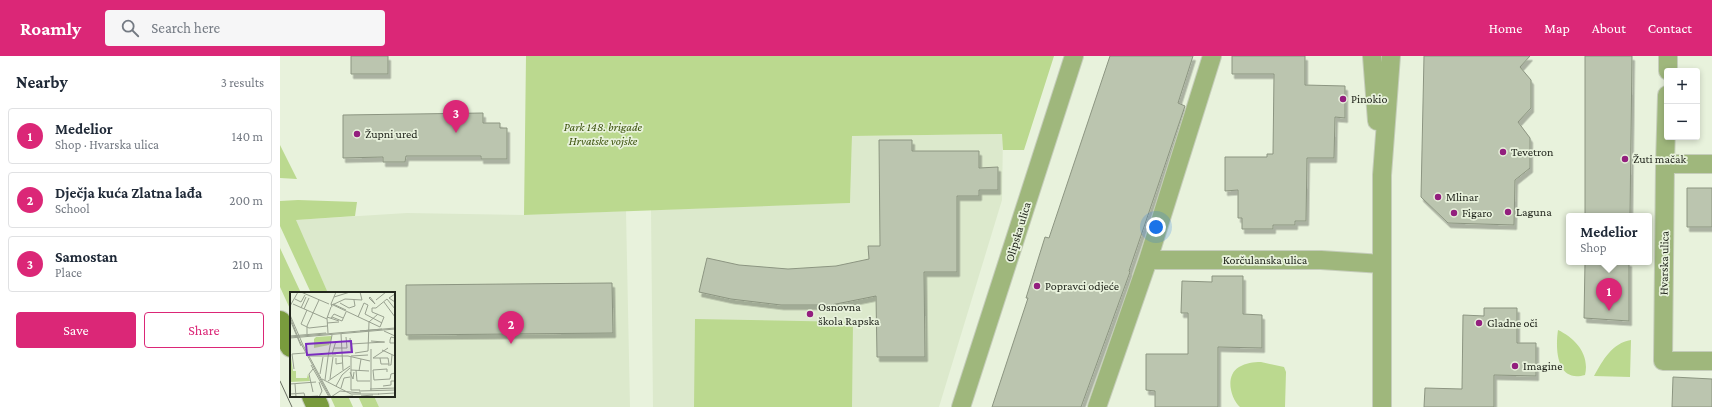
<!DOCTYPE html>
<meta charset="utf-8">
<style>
:root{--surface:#fff;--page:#f6f6f7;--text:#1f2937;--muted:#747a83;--line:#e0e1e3;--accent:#db2777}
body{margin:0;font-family:"Crimson Pro",serif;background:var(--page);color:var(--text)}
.controls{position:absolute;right:12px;top:12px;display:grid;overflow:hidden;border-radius:4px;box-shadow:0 2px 6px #0003}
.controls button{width:36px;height:36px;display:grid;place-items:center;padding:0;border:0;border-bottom:1px solid var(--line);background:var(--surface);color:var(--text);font:20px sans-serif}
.you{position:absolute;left:876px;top:171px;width:14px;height:14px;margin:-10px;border:3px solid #fff;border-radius:50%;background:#1a73e8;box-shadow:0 0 0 6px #1a73e833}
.badge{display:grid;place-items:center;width:26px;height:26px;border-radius:50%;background:var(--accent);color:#fff;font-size:13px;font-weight:700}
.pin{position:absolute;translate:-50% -33px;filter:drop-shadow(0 1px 2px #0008)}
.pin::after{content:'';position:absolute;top:21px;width:14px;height:12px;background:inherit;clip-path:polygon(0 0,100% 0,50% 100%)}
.popup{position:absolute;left:1286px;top:157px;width:86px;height:52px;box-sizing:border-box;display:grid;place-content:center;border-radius:4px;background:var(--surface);filter:drop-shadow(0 1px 3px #0005);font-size:13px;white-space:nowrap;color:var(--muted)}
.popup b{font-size:15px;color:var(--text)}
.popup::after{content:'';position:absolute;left:50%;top:100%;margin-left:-8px;border:8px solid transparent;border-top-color:var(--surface)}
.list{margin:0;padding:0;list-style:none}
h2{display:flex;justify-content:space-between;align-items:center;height:52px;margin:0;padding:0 16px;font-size:17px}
h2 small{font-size:13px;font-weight:400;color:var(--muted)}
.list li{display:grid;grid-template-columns:26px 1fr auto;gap:12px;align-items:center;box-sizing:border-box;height:56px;margin:0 8px 8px;padding:0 8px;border:1px solid var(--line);border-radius:4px}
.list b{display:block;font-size:15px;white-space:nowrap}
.list p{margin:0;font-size:13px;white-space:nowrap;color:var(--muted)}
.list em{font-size:13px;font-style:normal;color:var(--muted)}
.actions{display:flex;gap:8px;padding:12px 16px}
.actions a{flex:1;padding:9px 0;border:1px solid var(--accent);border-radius:4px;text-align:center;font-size:14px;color:var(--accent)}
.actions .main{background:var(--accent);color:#fff}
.icon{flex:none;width:22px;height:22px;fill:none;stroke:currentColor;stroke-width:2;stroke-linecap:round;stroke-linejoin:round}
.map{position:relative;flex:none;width:1432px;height:351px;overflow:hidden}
header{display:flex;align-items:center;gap:24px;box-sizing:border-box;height:56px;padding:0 20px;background:var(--accent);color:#fff}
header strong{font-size:19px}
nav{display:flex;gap:22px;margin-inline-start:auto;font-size:14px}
.search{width:280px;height:36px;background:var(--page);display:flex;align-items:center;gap:10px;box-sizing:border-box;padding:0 14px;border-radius:4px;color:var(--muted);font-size:15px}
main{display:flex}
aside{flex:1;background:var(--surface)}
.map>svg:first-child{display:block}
.built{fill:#dce9cc}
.green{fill:#bbd98f}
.building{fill:#bbc5af;stroke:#8c9581;filter:url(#shadow)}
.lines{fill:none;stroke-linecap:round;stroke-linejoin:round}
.street-casing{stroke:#c5cdba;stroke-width:20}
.secondary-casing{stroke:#c5cdba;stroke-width:24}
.street{stroke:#9fb77c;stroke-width:18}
.secondary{stroke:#799b3d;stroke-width:22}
.tram{stroke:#676d60;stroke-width:1}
.poi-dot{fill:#931f7e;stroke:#e8f2dc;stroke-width:1.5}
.labels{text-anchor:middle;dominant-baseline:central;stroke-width:3.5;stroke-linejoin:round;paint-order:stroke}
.poi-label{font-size:12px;fill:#23271e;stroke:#e8f2dc;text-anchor:start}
.park-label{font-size:12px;font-style:italic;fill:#3a500a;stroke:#e8f2dc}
.street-label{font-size:12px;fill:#23271e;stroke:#e8f2dc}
.inset-road{fill:none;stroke:#99a190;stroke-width:1}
.view{fill:#7b2cbf;fill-opacity:0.15;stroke:#7b2cbf;stroke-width:2}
.inset-edge{fill:none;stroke:#23271e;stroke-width:2}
</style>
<header>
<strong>Roamly</strong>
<div class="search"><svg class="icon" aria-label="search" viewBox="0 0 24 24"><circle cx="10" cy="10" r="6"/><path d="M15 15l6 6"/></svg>Search here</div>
<nav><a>Home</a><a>Map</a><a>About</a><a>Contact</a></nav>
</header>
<main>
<aside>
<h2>Nearby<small>3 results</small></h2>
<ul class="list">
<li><span class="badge">1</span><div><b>Medelior</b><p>Shop · Hvarska ulica</p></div><em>140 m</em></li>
<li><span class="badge">2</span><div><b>Dječja kuća Zlatna lađa</b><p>School</p></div><em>200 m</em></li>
<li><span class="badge">3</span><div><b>Samostan</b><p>Place</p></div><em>210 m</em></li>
</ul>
<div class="actions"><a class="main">Save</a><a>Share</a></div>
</aside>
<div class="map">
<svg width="1432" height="351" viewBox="0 0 1432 351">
<defs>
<filter id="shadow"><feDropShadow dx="2.5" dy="4.5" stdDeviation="0" flood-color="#0004"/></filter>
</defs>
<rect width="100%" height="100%" fill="#e8f2dc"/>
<path class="built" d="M723,78L722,144L659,351H373L371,154L570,147L572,80Z
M346,155L350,351H99L94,340H114V237H48L15,164L127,157L244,159Z"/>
<path class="green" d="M246,0H774L744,94H723L722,78L572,80L570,147L244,159Z
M0,89L17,123L0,122Z
M18,144L77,146L75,160L16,164L48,237H31L0,170V145Z
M0,192L21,237H11V255L0,231Z
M415,263L573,266L572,351H414Z
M1278,274C1295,282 1310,298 1305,319C1277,327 1275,294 1278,274Z
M1351,284L1350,321L1314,320C1323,304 1332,287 1351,284Z
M981,306L1004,311L1006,316L1005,351H960C950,342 945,319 959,311C966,307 973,306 981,306Z
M50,340H68L73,351H55Z
M78,340H94L99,351H83Z"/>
<path class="building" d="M71,0H108V18H71Z
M830,0H913L898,47L905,50L849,215L850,216L801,351H712L748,242H746L765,181L769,182Z
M952,0H1025V29L1065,30V62L1055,61L1054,102H1027L1026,165H1015V169H993V173H962V162H958V134L945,135V101H987V98H993L994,18H952Z
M1144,0H1250L1240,11L1251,24V52L1238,66L1250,82V112L1235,124L1234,169L1168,167L1141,141Z
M1305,0H1352L1350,160H1305Z
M203,57V67H220V72H227V103H201V100H126L125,106H103V101L63,102V59Z
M599,84H632V95H699V112L718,111V134H699V140H677V216H644L645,301H597L596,240L551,249H501L451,243L419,236L427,202L459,209L508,213L556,210L589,203L588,190H600Z
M1407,132H1432V171H1407Z
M1305,206H1349V265L1304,262Z
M932,220H963V258L982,259V292L938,291V351H875V335L866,334V298H908V257H901L902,225L932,226Z
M332,227L333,277L126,279V229Z
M1204,252H1237V287H1256V320L1214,319V351H1144L1145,332L1182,333L1183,259L1204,260Z
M1393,321L1432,323V351H1392Z"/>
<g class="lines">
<defs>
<path id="street" d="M1092,0L1097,65
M1388,15V0
M1387,39L1385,108L1383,305H1432
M1385,108H1432
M868,204H1041L1102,208
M681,351L794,0
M817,351L868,204L932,0
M1102,351V119L1111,0"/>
<path id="secondary" d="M0,266L11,290
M33,340L38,351"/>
</defs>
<use href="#street" class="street-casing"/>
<use href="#secondary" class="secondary-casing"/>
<use href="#street" class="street"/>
<use href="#secondary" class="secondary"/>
<path class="tram" d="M0,325L12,351"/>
</g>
<g class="poi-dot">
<circle cx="1063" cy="43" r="4"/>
<circle cx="77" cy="78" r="4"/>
<circle cx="1223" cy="96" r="4"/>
<circle cx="1345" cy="103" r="4"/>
<circle cx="1158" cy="141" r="4"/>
<circle cx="1228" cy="156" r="4"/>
<circle cx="1174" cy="157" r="4"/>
<circle cx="757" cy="230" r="4"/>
<circle cx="530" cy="258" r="4"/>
<circle cx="1199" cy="267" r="4"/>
<circle cx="1235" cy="310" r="4"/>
</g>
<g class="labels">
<g class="poi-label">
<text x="1071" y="43">Pinokio</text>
<text x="85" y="78">Župni ured</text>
<text x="1231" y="96">Tevetron</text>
<text x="1353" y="103">Žuti mačak</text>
<text x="1166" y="141">Mlinar</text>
<text x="1236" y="156">Laguna</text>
<text x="1182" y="157">Figaro</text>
<text x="765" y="230">Popravci odjeće</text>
<text x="538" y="251">Osnovna<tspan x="538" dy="14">škola Rapska</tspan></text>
<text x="1207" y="267">Gladne oči</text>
<text x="1243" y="310">Imagine</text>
</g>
<g class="park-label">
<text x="323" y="71">Park 148. brigade<tspan x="323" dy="14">Hrvatske vojske</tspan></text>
</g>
<g class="street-label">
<text transform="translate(738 176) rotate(-73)">Olipska ulica</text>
<text x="985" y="204">Korčulanska ulica</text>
<text transform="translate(1384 207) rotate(-89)">Hvarska ulica</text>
</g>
</g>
<g transform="translate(10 236)">
<rect width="105" height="105" fill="#e8f2dc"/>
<path d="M26,45L41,44L42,45L39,53L24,56V47ZM0,59L3,79H6V86H17L18,82L20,89L0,90Z" fill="#bbd98f"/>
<path class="inset-road" d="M11,0L39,12M105,2L99,6L105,10M44,5L60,0M80,5L83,9L85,12L79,6ZM5,7L11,10L15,3M86,8L96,0M94,10L105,25M50,11L59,16L65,14L64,8M3,12L37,27M41,12L46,0M43,12L56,18M42,13L55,7L72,8L70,0M0,14L8,0M42,15L41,12L90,35L94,25L82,20V16H86L97,7L105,17M11,16L16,5M14,17L19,6M0,23L13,53L41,105M0,25L9,48L40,105M37,25L49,29M42,25L52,29L56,20M68,25L74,11L78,13L75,22L92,31M41,26L44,22L53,26M1,30L11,54M37,31L49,30M11,32L19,36L37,34M11,32L17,18M70,39L92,37M94,39L105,44M38,41L37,26L41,15M17,42V34L29,8M51,42L53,78M0,44L36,41M0,45L105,36M0,46L105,37M60,46L61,59M105,46L101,45L100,48V51H105M81,49L94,50M60,52L95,50M44,56H57L56,45M92,58L105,64M65,61L78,59L79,30L88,22M46,62H42L46,49M19,64H58L80,69M61,64L78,63M38,65L42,43M61,65V98H70M46,66V72L52,71M83,66H98L99,72H91L90,66M83,66L98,56M21,73L39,105M98,73H101L102,63M4,77L2,62L15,61M61,78L79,79M66,78L67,89H80M83,78L84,88L100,87L101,82L105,81M83,78L97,77V80M69,79L71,67M60,80L63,87L64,80M30,82L33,65M32,87L61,102H89M40,87L43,65M35,88L38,65M38,89L60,74M29,90L32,99L29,105M0,92L26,90M5,92L6,105M46,94L52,83L60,76M93,94L101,93V89H105M51,96L54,86L60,85M80,97L105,96M69,99L105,98M81,99V57M23,100L19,82L23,77M0,102L14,101L15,105M88,102L105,101M71,104L83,103M12,105L28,104M41,105L50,99L71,101M45,105L63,104"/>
<path class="view" d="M61,49L62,60L17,63L16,52Z"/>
<rect width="105" height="105" class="inset-edge"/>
</g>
</svg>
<div class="controls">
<button>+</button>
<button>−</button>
</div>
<div class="you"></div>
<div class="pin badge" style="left:1329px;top:255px">1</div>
<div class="popup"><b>Medelior</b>Shop</div>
<div class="pin badge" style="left:231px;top:288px">2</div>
<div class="pin badge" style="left:176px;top:77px">3</div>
</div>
</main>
